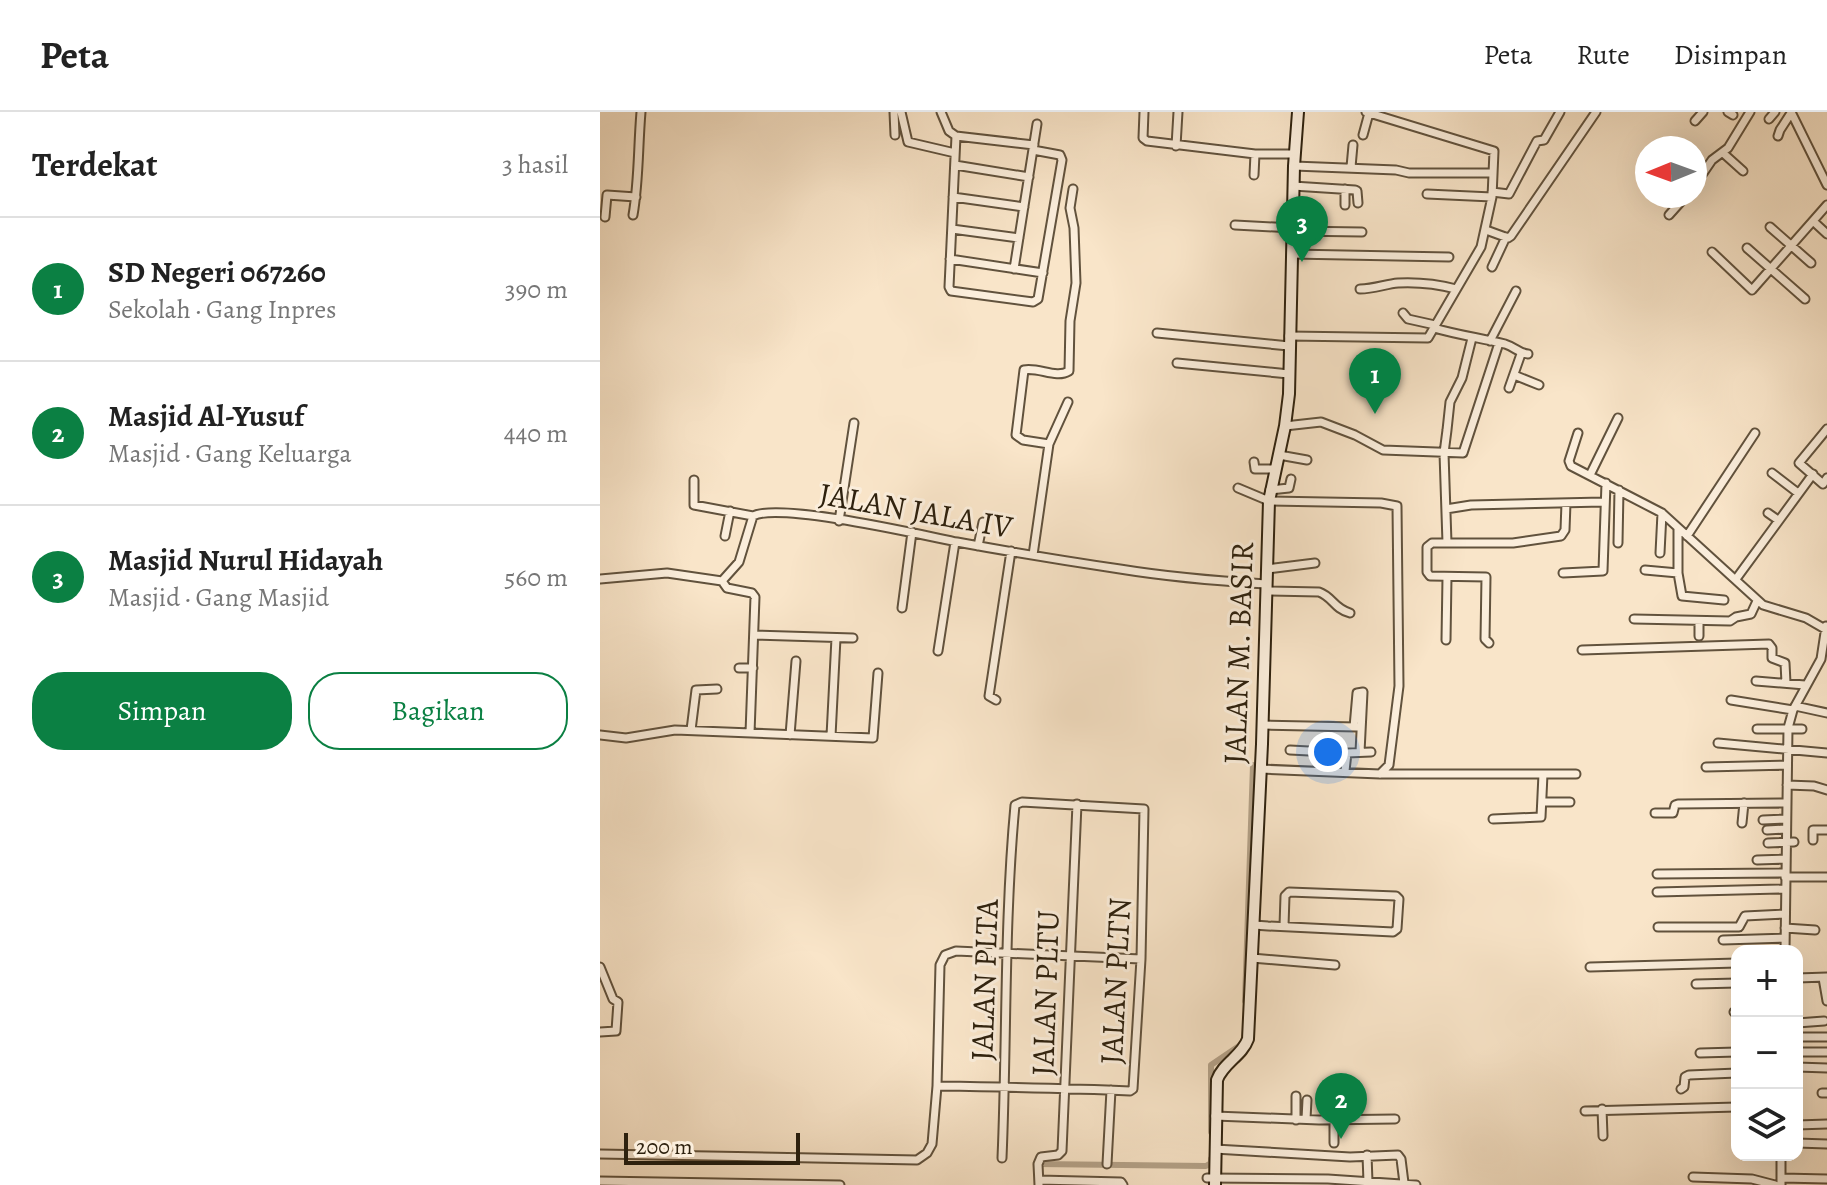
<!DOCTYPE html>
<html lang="id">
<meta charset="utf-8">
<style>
:root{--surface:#fff;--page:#f2f2f2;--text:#222;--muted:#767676;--line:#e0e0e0;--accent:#0b8043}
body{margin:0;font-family:Alegreya,serif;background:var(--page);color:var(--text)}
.controls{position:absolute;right:24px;bottom:24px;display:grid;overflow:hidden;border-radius:16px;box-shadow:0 8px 32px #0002}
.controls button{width:72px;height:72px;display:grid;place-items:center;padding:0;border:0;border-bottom:2px solid var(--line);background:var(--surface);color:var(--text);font:40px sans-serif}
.compass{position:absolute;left:1035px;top:24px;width:72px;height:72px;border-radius:50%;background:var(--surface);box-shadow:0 8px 32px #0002;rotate:269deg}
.scale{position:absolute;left:24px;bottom:20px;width:176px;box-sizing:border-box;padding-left:8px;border:4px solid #2e210e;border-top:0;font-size:22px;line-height:28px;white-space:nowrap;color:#2e210e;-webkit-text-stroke:6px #fbeedc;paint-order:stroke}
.you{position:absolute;left:728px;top:640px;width:28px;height:28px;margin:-20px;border:6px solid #fff;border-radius:50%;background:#1a73e8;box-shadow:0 0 0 12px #1a73e833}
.badge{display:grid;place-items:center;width:52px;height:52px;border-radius:50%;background:var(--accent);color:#fff;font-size:26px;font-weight:700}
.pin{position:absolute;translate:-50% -66px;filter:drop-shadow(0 2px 4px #0008)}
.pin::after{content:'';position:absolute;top:42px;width:28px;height:24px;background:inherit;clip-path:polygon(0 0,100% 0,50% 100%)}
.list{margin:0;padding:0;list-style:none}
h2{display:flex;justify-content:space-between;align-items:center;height:104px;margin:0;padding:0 32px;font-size:34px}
h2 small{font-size:26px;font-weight:400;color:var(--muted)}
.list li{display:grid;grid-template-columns:52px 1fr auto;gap:24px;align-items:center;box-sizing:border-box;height:144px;padding:0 32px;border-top:2px solid var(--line)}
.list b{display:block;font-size:30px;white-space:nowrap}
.list p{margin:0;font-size:26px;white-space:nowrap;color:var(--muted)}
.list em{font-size:26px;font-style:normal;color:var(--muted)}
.actions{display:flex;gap:16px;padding:24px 32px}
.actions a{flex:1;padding:18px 0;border:2px solid var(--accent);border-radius:32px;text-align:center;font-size:28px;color:var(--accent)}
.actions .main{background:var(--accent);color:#fff}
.icon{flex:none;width:44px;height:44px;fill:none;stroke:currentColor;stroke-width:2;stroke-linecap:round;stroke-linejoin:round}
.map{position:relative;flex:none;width:1227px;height:1073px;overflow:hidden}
header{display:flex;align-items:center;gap:48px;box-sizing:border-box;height:112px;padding:0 40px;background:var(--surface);border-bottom:2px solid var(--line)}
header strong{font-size:38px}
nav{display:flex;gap:44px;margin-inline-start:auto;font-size:28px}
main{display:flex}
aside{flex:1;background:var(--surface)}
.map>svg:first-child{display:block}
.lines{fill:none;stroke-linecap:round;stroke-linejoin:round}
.canal{stroke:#b4a289;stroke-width:6}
.minor-casing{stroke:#61523d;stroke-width:11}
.secondary-casing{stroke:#2e210e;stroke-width:14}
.minor{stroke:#fbeedc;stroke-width:7}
.secondary{stroke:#fbeedc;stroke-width:10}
.labels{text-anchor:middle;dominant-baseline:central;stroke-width:6;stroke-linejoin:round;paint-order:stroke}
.street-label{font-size:32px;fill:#2e210e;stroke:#fbeedc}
</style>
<header>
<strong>Peta</strong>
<nav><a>Peta</a><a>Rute</a><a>Disimpan</a></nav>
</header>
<main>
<aside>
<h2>Terdekat<small>3 hasil</small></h2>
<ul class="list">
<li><span class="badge">1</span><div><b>SD Negeri 067260</b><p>Sekolah · Gang Inpres</p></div><em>390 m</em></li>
<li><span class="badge">2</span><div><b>Masjid Al-Yusuf</b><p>Masjid · Gang Keluarga</p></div><em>440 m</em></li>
<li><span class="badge">3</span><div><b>Masjid Nurul Hidayah</b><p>Masjid · Gang Masjid</p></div><em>560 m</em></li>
</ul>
<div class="actions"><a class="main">Simpan</a><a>Bagikan</a></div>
</aside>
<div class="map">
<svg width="1227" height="1073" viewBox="0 0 1227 1073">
<rect width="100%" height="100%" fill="#f9e5c9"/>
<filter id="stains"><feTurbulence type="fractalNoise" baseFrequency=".0025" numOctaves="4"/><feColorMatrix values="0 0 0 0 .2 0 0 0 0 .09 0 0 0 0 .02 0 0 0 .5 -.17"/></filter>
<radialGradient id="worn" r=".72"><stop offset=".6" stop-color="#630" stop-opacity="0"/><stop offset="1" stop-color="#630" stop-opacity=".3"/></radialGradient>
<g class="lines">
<path class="canal" d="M645,889L653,653
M611,1020V953L642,932
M438,1052L606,1054L611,1051V1047"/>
<defs>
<path id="minor" d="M294,0L295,23
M301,0L308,30L355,41
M341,0L349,19L356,24L434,33
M544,0L543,26L547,29L655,42H694
M1128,0L1133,3
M1191,0L1227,73
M1169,7L1175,0
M1095,9L1103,0
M763,23L769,1
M356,24L349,175L351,179L433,190L438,187L462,48L460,43L433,38
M1178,24L1180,18L1191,1
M576,34L578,0
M1123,41L1143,59
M355,53L429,65
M694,54L796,58L809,61H893
M751,55L753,33
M654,63L655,42
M1095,73L1112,48L1128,36L1150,0
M693,74L755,78L757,79L758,91
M745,77V93
M892,80L909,82L937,29L944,28L960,0
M827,82L892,85
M353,85L424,95
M33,103C39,69 38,35 41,0
M1069,103L1086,84
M5,105L7,83L36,85
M1213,109L1227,122
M635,113L693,116
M1170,115L1211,151
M352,117L419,126
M886,118L908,126L911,124L996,0
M693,119L762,120
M1147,136L1205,187
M1112,140L1152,178L1227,93
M692,142L849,145
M350,147L443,161
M892,155L906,125
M414,157L437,12
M760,177C774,177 786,172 798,171C818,170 837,172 856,177
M803,201L808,207L835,213
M834,216C858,223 881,226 905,232C915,235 918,241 928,242
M557,221L689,234
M689,224L828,226L881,135L892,85L894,39L766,0
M890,229L916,179
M577,251L689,262
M914,263L939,273
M909,276L921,242
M685,314L721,310L755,323L783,338L863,341L899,231
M1227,317L1199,351L1223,372L1227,366
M978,321L969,349L971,354L1062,401L1163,493L1206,506L1225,517
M449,332L468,290
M679,343L707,348
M654,350L655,357H675
M1172,361L1198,381
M990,363L1018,306
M94,368V393L153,404
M638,376L669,389L781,391L797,394L799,574L789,653L780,662
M670,378L689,376L691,367
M846,397L871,393L1003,390
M1168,401L1178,408
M239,409L254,311
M125,424L130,399
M1087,424L1155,321
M847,431L844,341L847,318L850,290L862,266L872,226
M1018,431L1019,378
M378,434L383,410
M1060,441L1062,401
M433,443L449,332L423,328L416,323L424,258C439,255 456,267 469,259L470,209L476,171L474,116L470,96L473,77
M667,457L715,451
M1045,458L1078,461V416
M963,461L1003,459L1006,371
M1078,461L1082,484L1124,488
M0,467L67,461L122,469L139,450L153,404C179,390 322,423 357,430C411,440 466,449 520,457C569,465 617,469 666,472
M1136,467L1213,362
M122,469L127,476L152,481L155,485L150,621
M666,479L719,480C733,485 733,496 750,501
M302,496L312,420
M1034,507L1130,509L1136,505L1151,502L1157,489
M1099,509V524
M154,523L253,526
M846,528L847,465
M889,531L885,527L886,465L830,464L827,460V435L832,431H913L961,424L965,418L966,391
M982,538L1169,532L1172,536V546L1185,551L1186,571
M338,539L355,430
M139,556H153
M1156,569L1205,573
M396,588L389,584L411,439
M1131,588L1193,598
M1195,594L1227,601
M663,613L757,615
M754,615L757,581L763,580L760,640
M1157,617H1202
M91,618L96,578L117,577
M0,623L26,626L75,618L273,626L278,561
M190,623L196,549
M231,624L236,526
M1118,631L1227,641
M690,638L747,641
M1106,655L1187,653
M661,657L780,662H976
M745,659L747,641L771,640
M1187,673L1214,674L1227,678
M943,690H970
M1055,701H1073L1075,693L1078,692L1186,691
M893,707L941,705L943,662
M1163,708L1185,707
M1142,711L1144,691
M1167,718L1185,717
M1213,728V718H1227
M1168,731L1194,730
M1157,748L1186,747
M1057,762L1186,761
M1185,765H1227
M1057,780L1185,777
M654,813L668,814L793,820L797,817L799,787L796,784L689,780L685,784L684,814
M1058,815H1139L1145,804L1185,802
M1185,816L1215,818
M1123,828L1185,826
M1185,839L1188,616L1193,598L1221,547L1226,514
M652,846L735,853
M0,855L13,887L18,890L16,919L0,920
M990,855L1137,851
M1197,866L1227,865
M1223,866L1227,889
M1096,872L1137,871
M1134,900L1137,901
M1197,911L1224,909
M1197,925H1227
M1197,940H1227
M1100,941L1137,940
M1197,955L1227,956
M337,974C401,975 466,976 530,979L533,977L541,847L544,697L422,690L415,693C404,810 407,929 402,1046
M1081,977L1084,975L1085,965L1089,963L1137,961
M1222,981H1227
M1002,997L1003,1024
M985,999L1137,995
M615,1004L719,1008L795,1007
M706,1007L707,988
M696,1008V984
M1197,1013L1227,1012
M734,1031V1008
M1197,1031L1227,1032
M615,1037L750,1045L798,1043L801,1047L804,1071
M0,1042L317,1048L327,1041L332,1032L337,974L340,853L345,843L356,839L541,847
M767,1043L768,1070
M1181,1043V1073
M507,1052L511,978
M1093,1065L1152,1067L1175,1073
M607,1066L728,1067L816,1073
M1182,1066L1227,1067
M439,1068L521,1070L523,1073
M0,1069L240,1073
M439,1073L438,1052L441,1045L458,1043L462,1039L477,692"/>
<path id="secondary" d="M615,1073L617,968C623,951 642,944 648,927L662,632L669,389L685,314L689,282L694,54L698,0"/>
</defs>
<use href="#minor" class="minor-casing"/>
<use href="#secondary" class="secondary-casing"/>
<use href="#minor" class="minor"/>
<use href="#secondary" class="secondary"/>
</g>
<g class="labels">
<g class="street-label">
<text transform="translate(316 398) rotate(10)">JALAN JALA IV</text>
<text transform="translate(638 541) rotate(-88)">JALAN M. BASIR</text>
<text transform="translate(384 868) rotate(-88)">JALAN PLTA</text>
<text transform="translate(515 869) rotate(-87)">JALAN PLTN</text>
<text transform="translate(445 881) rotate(-88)">JALAN PLTU</text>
</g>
</g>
<rect width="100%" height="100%" filter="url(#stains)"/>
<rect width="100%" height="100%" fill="url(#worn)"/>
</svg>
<div class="controls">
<button>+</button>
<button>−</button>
<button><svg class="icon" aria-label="layers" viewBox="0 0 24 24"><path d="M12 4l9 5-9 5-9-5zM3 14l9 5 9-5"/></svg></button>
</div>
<svg class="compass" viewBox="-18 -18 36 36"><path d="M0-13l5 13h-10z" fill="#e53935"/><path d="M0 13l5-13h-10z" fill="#767676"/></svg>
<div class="scale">200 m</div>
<div class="you"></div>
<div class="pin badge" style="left:775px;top:302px">1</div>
<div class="pin badge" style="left:741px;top:1027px">2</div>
<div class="pin badge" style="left:702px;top:150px">3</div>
</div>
</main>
